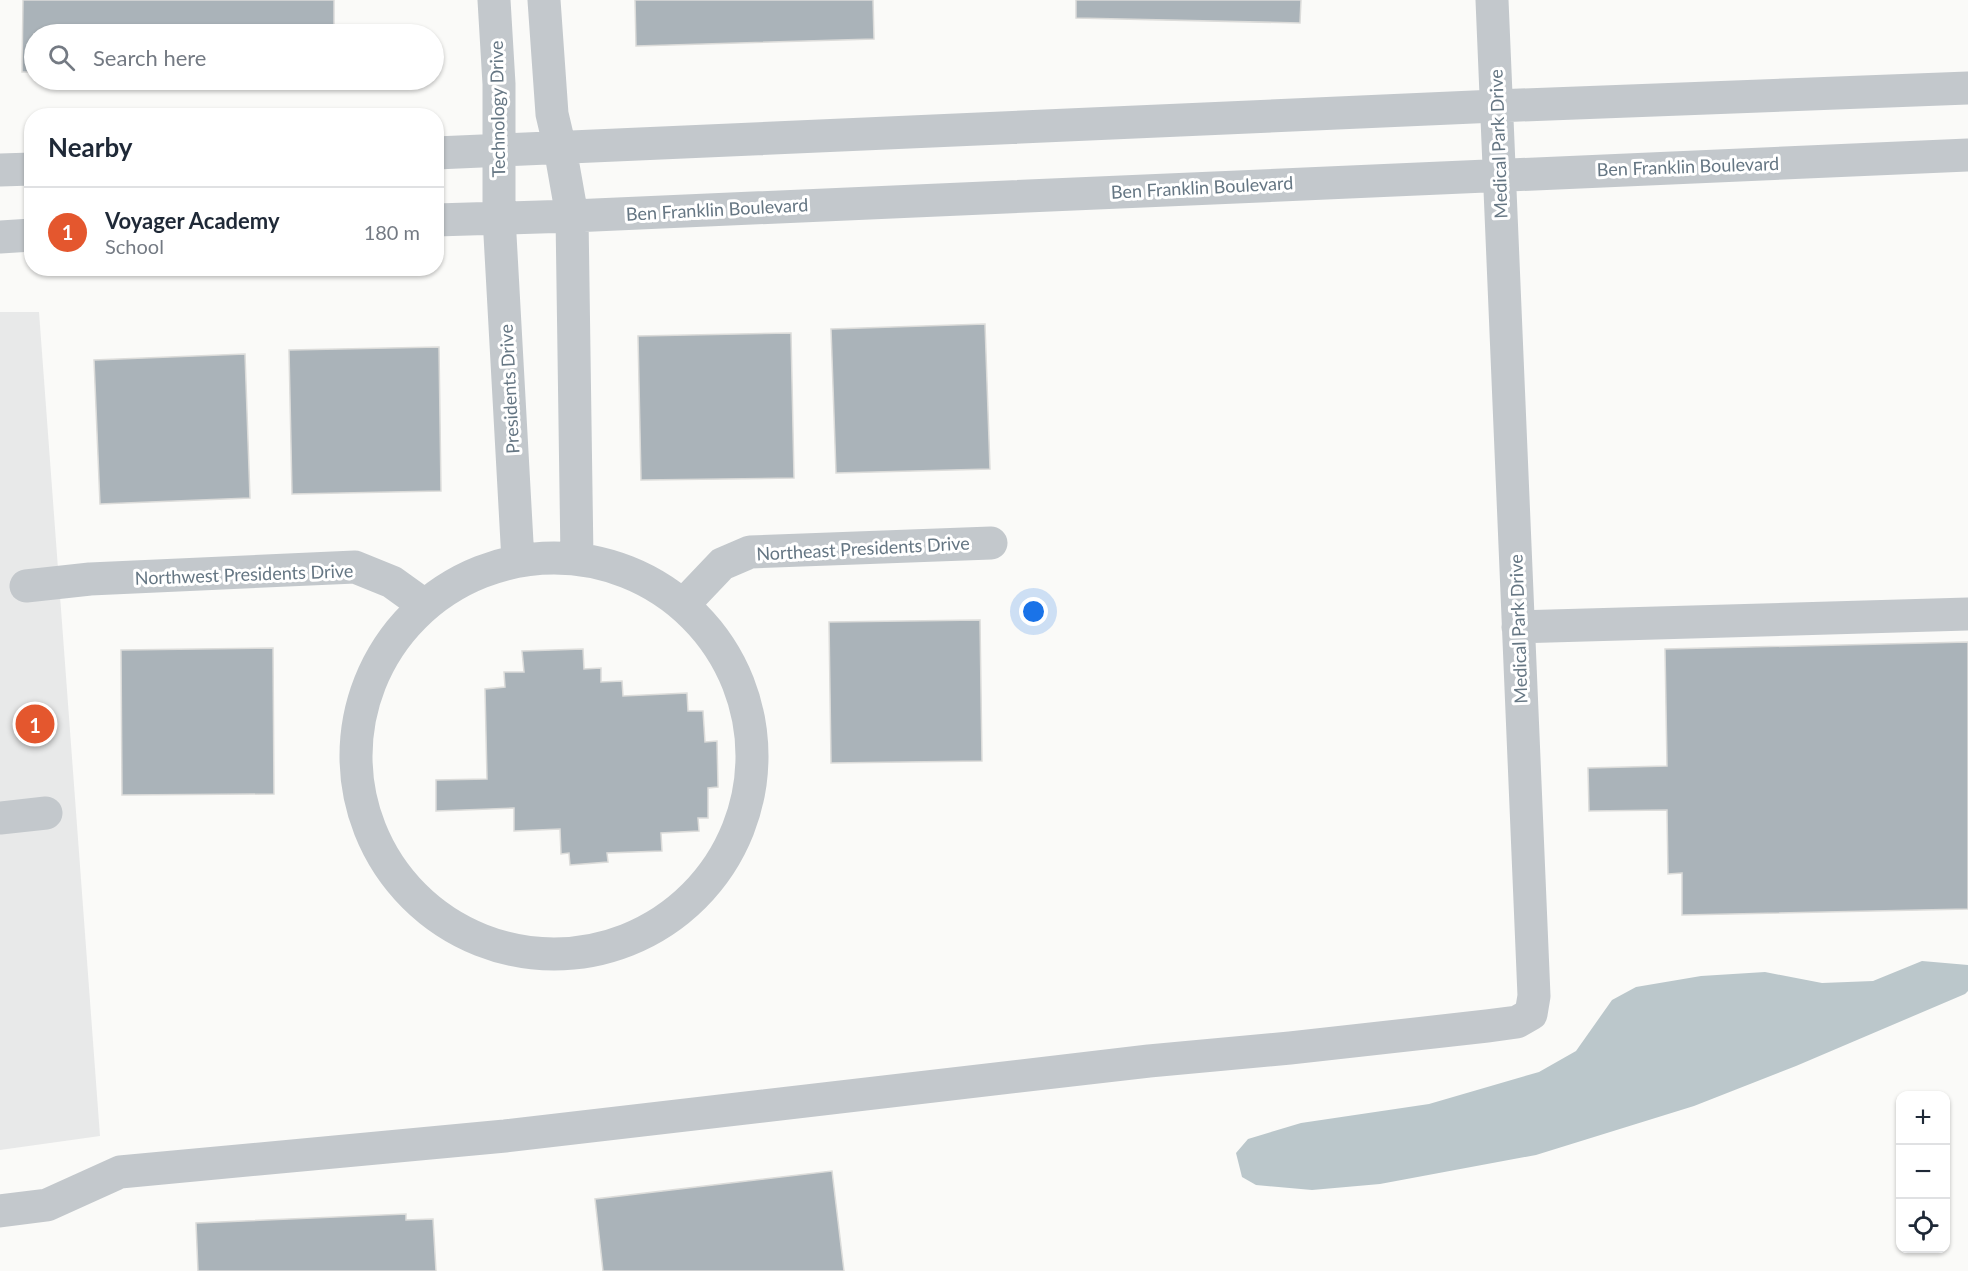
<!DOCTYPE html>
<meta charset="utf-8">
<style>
:root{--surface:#fff;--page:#f2f2f3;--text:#1f2937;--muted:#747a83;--line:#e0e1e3;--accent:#e4572e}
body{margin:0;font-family:Lato,sans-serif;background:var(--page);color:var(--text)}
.controls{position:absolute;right:18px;bottom:18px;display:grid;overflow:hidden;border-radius:12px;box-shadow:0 2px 4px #0004}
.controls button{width:54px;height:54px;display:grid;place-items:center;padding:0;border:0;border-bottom:2px solid var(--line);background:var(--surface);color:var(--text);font:30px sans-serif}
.you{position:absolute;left:1034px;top:612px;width:21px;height:21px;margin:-15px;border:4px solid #fff;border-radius:50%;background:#1a73e8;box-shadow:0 0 0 9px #1a73e833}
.badge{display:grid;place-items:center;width:39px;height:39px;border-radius:50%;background:var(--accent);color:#fff;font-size:20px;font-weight:700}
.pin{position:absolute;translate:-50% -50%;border:3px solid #fff;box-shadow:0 2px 6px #0006}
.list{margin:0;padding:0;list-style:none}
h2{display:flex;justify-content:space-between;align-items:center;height:78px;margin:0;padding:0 24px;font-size:26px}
h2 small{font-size:20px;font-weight:400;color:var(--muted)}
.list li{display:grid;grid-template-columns:39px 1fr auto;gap:18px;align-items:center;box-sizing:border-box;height:90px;padding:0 24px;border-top:2px solid var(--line)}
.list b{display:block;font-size:22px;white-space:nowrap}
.list p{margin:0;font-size:20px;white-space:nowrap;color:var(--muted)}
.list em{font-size:20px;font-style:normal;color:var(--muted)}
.icon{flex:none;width:33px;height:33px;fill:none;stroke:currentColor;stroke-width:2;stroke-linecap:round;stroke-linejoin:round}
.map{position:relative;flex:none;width:1968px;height:1271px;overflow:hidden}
.search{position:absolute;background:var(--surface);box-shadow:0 2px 4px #0004;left:24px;top:24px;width:420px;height:66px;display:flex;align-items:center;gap:15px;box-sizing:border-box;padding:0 21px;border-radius:33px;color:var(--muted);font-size:22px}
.panel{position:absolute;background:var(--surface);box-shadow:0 2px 4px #0004;left:24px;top:108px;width:420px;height:168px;border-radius:24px}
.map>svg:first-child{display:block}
.built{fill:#e8e9e9}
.water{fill:#bbc7cb}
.building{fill:#aab3b9;stroke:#dcdcda;stroke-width:1.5}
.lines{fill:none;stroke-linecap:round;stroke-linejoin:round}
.minor{stroke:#c3c8cc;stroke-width:33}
.labels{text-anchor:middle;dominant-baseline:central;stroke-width:6;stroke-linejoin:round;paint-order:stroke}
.street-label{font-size:18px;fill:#657683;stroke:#fff}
</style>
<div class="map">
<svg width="1968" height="1271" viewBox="0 0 1968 1271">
<rect width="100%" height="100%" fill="#fafaf8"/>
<path class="built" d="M0,312H39L100,1136L0,1150Z"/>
<path class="water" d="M1922,961L1968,965V991L1965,994L1796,1066L1694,1106L1536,1155L1380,1184L1312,1190L1256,1185L1242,1177L1236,1153L1248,1139L1301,1123L1429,1104L1539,1072L1576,1051L1612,1000L1636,987L1701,976L1765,972L1822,983L1873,981Z"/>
<path class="building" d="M23,0H334V34H34V72H22Z
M635,0H873L874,39L636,46Z
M1076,0H1301L1300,23L1076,18Z
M985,324L990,469L836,473L831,329Z
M791,333L794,478L641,480L638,336Z
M439,347L441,491L292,494L289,350Z
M245,354L250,498L100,504L94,360Z
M980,620L982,761L831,763L829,622Z
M1968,642V909L1682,915V873L1668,874L1667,810L1589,811L1588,768L1667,766L1665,649Z
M273,648L274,794L122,795L121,650Z
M583,649L584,669L601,668V682L622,681L623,696L687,693L688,711H703L705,742L717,741L718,787L708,788V818H698L699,831L661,833L662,851L607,853L608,862L570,865L569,853L561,854L560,829L514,831V808L436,811V780L487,779L485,689L505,687L504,672H524L522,651Z
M832,1171L844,1271H603L595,1199Z
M406,1214V1220L433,1219L436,1271H198L196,1223Z"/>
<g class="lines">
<path class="minor" d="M494,0L499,84V217L518,561
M544,0L552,114L560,148L572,216L577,559
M436,153L1496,106L1968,88
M0,170L32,169
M436,220L572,216L1968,155
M0,237L32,235
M356 756a198 198 0 1 1 396 0a198 198 0 1 1-396 0Z
M26,586L90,579L355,567L392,582L424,605
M683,605L722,564L750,552L991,543
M1518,627L1968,614
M0,818L46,813
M0,1211L47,1205L120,1172L505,1136L1149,1061L1290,1048L1487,1026L1517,1022L1531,1014L1534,996L1492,0"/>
</g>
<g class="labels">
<g class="street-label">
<text transform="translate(497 109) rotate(-91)">Technology Drive</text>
<text transform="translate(1498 144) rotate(-92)">Medical Park Drive</text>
<text transform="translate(1688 166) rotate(-2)">Ben Franklin Boulevard</text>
<text transform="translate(1202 187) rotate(-3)">Ben Franklin Boulevard</text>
<text transform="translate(717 209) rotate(-3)">Ben Franklin Boulevard</text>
<text transform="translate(509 389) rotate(-93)">Presidents Drive</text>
<text transform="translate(863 548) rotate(-3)">Northeast Presidents Drive</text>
<text transform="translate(244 574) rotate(-2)">Northwest Presidents Drive</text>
<text transform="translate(1518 629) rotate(-92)">Medical Park Drive</text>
</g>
</g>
</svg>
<div class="controls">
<button>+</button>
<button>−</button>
<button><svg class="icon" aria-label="locate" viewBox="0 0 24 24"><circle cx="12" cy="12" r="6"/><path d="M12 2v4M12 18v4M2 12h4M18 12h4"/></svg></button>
</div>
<div class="you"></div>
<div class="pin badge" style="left:35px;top:724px">1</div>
<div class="search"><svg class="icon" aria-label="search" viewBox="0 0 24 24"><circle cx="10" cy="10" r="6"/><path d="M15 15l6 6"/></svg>Search here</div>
<section class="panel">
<h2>Nearby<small></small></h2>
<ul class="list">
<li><span class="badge">1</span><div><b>Voyager Academy</b><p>School</p></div><em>180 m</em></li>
</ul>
</section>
</div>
